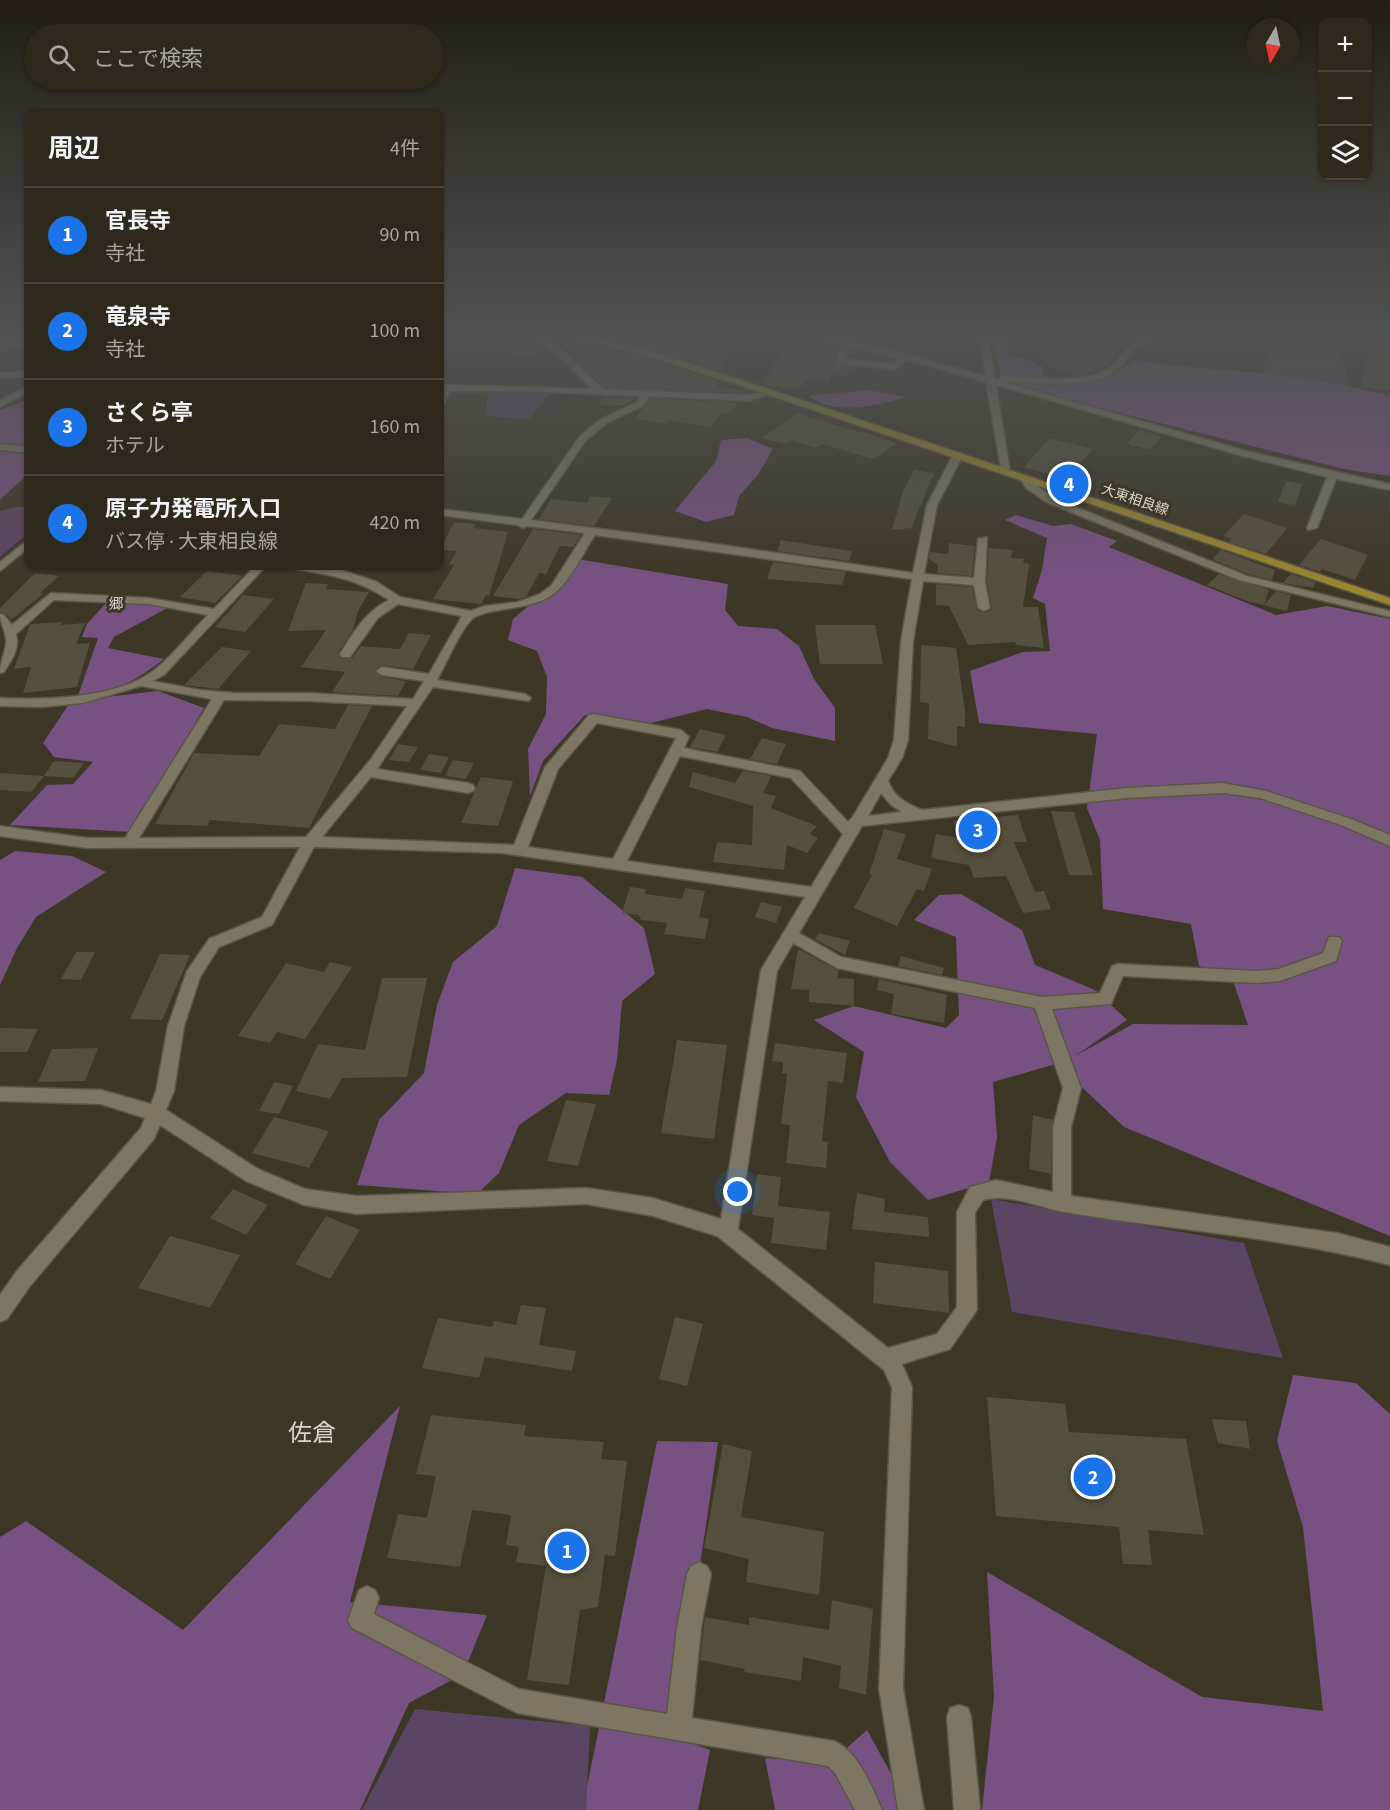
<!DOCTYPE html>
<html lang="ja">
<meta charset="utf-8">
<style>
:root{--surface:#2e291c;--page:#3a3529;--text:#f1f3f6;--muted:#a7a6a3;--line:#49453b;--accent:#1a73e8}
body{margin:0;font-family:"Source Sans 3","Noto Sans JP",sans-serif;background:var(--page);color:var(--text)}
.controls{position:absolute;right:18px;top:18px;display:grid;overflow:hidden;border-radius:12px;box-shadow:0 2px 4px #0004}
.controls button{width:54px;height:54px;display:grid;place-items:center;padding:0;border:0;border-bottom:2px solid var(--line);background:var(--surface);color:var(--text);font:30px sans-serif}
.compass{position:absolute;left:1246px;top:18px;width:54px;height:54px;border-radius:50%;background:var(--surface);box-shadow:0 2px 4px #0004;rotate:189deg}
.you{position:absolute;left:738px;top:1192px;width:21px;height:21px;margin:-15px;border:4px solid #fff;border-radius:50%;background:#1a73e8;box-shadow:0 0 0 9px #1a73e833}
.badge{display:grid;place-items:center;width:39px;height:39px;border-radius:50%;background:var(--accent);color:#fff;font-size:20px;font-weight:700}
.pin{position:absolute;translate:-50% -50%;border:3px solid #fff;box-shadow:0 2px 6px #0006}
.list{margin:0;padding:0;list-style:none}
h2{display:flex;justify-content:space-between;align-items:center;height:78px;margin:0;padding:0 24px;font-size:26px}
h2 small{font-size:20px;font-weight:400;color:var(--muted)}
.list li{display:grid;grid-template-columns:39px 1fr auto;gap:18px;align-items:center;box-sizing:border-box;height:96px;padding:0 24px;border-top:2px solid var(--line)}
.list b{display:block;font-size:22px;white-space:nowrap}
.list p{margin:0;font-size:20px;white-space:nowrap;color:var(--muted)}
.list em{font-size:20px;font-style:normal;color:var(--muted)}
.icon{flex:none;width:33px;height:33px;fill:none;stroke:currentColor;stroke-width:2;stroke-linecap:round;stroke-linejoin:round}
.map{position:relative;flex:none;width:1390px;height:1810px;overflow:hidden}
.search{position:absolute;background:var(--surface);box-shadow:0 2px 4px #0004;left:24px;top:24px;width:420px;height:66px;display:flex;align-items:center;gap:15px;box-sizing:border-box;padding:0 21px;border-radius:33px;color:var(--muted);font-size:22px}
.panel{position:absolute;background:var(--surface);box-shadow:0 2px 4px #0004;left:24px;top:108px;width:420px;height:462px;border-radius:12px}
.map>svg:first-child{display:block}
.green{fill:#5c4464}
.forest{fill:#785183}
.building{fill:#554f3d}
.lines{fill:none;stroke-linecap:round;stroke-linejoin:round}
.minor-casing{stroke:#5a5646;stroke-width:3}
.major-casing{stroke:#5a5646;stroke-width:3}
.minor{fill:#7c7663;fill-rule:evenodd}
.major{fill:#9b852f;fill-rule:evenodd}
.labels{text-anchor:middle;dominant-baseline:central;stroke-width:6;stroke-linejoin:round;paint-order:stroke}
.far-street-label{font-size:14px;fill:#d8d5ca;stroke:#3d3726}
.far-neighbourhood-label{font-size:15px;fill:#d8d5ca;stroke:#3d3726}
.near-quarter-label{font-size:24px;fill:#d8d5ca;stroke:#3d3726}
</style>
<div class="map">
<svg width="1390" height="1810" viewBox="0 0 1390 1810">
<rect width="100%" height="100%" fill="#3d3726"/>
<path class="green" d="M1269,349L1338,350L1351,388L1262,374Z
M503,390L551,393L529,419L486,416L488,393Z
M14,507H28V533L0,557V511Z
M991,1199L1244,1243L1283,1358L1012,1312Z
M415,1709L590,1726L586,1810H362Z"/>
<path class="forest" d="M17,333H28V346L0,351V340Z
M991,333H1004L1008,346L1007,356L1032,361L1042,367L1046,382L1111,376L1133,360C1191,369 1250,370 1308,379C1335,383 1363,390 1390,395V476L1344,469L1025,389L1002,379Z
M868,390L906,397C878,406 834,416 809,396Z
M28,400V474L0,500V410Z
M747,438L773,449L757,476L739,496L734,515L706,522L675,511L716,461L721,440Z
M1016,515L1053,526L1071,524L1117,541L1109,547L1276,615L1327,606L1390,619V1236L1124,1127L1068,1074L1066,1061L993,1082L997,1137L989,1182L928,1200L890,1162L856,1097L864,1052L814,1020L854,1006L946,1028L959,1015L956,937L914,920L939,895L961,894L1022,930L1035,965L1095,990L1127,1020L1075,1056L1133,1024L1248,1025L1231,975L1199,966L1191,924L1103,909L1100,840L1087,808L1097,734L979,723L970,671L1023,652L1050,651L1045,604L1033,598L1042,570L1047,538L1005,520Z
M577,559L728,584L725,610L738,626L777,629L799,646L814,679L835,708V741L772,728L747,717L707,709L651,723L585,715L543,761L530,796L528,749L546,714L547,677L537,651L508,640L513,619L562,578Z
M108,601L171,606L114,637L108,648L164,659C134,682 116,692 78,696L98,638L82,637L87,624Z
M158,691L204,708L131,832L10,825L47,785L73,784L93,762L54,757L43,743L71,701Z
M15,851L72,856L106,872L36,917L17,948L0,985V860Z
M515,868L582,877L644,928L655,974L622,1001L617,1060L609,1095L566,1093L519,1125L499,1173L477,1194L357,1185L379,1120L424,1073L437,1005L453,962L497,926Z
M1293,1375L1356,1383L1390,1414V1810H982L994,1696L987,1572L1202,1697L1323,1711L1303,1527L1277,1441Z
M400,1406L350,1602L487,1615L463,1674L409,1703L360,1810H0V1537L26,1521L183,1630Z
M657,1441L718,1442L675,1737L710,1750L698,1810H586L587,1787Z
M867,1730L911,1810H775L765,1758L831,1762Z"/>
<path class="building" d="M525,333L543,347L527,359L512,356L517,340Z
M610,333H690L687,336L732,341L729,350L739,333H759L745,353L728,351L721,371L610,340Z
M1071,334L1088,336L1087,340L1119,346L1109,365L1082,375L1075,376L1037,360L1041,346L1061,348L1063,344H1068Z
M559,337L646,358L717,381L715,387L747,390L745,393L604,387L577,360Z
M790,338L839,347L835,364L855,367L843,376L832,374L829,381L806,379L800,389L762,384Z
M1369,339L1390,343V391L1361,387Z
M602,397L637,398L625,405H600Z
M650,398L738,403L731,412L722,413L710,427L669,420L665,424L636,418Z
M798,414L859,432L861,431L897,443L873,459L822,444L815,448L791,440L785,444L761,438Z
M1139,430L1162,436L1150,450L1127,444Z
M1050,438L1093,449L1070,474L1055,470L1051,475L1024,467Z
M914,470L934,473L911,528L892,530L903,491Z
M1286,481L1302,484L1295,506L1278,502Z
M590,496L612,498L594,526L539,519L551,499L587,503Z
M1244,514L1287,528L1266,554L1229,542L1232,539L1223,536Z
M454,522L476,524L474,528L508,532L489,596L486,595L481,604L433,599L454,565L449,564L457,551L440,550Z
M533,529L581,535L573,547L560,546L546,574L539,573L526,597L519,599L493,596Z
M1321,539L1368,555L1355,580L1322,569L1320,572L1299,565Z
M781,540L825,547L852,551L849,561L777,551Z
M949,543L975,546L972,576L937,573L938,565L929,559L930,552L948,554Z
M989,548L1013,550L1011,558L1024,559L1023,563L1029,564L1023,607H1038L1044,648L1016,645L1015,642L968,645L949,606L936,605V584L972,587L977,610L985,613L992,609L987,582Z
M1221,550L1275,570L1272,580L1248,574L1212,559Z
M773,562L846,572L842,585L767,579Z
M207,571L242,576L215,603L180,597Z
M35,573L59,576L40,593H44L11,620L6,614L0,612V608Z
M1219,574L1269,590L1264,605L1276,591L1291,595L1287,611L1247,601L1207,585Z
M1291,574L1316,582L1313,588L1283,583Z
M306,583L328,584L326,589L369,592L358,611L353,630L338,653L342,659L352,658L361,646L400,649L409,633L431,635L413,669L382,665L374,670L382,677L406,681L398,696L332,692L345,672L301,667L326,630L288,631Z
M243,595L274,599L245,632L215,627Z
M63,622L61,625L85,623L76,644L90,643L77,687L23,693L31,667L14,669L30,624Z
M815,625H875L883,664H820Z
M921,645L956,648L965,711V727L957,726V747L928,739L929,703L920,702Z
M222,647L251,651L218,689L184,685Z
M348,705L372,706L309,828L210,820L207,826L155,824L194,753L259,756L279,724L335,729Z
M700,729L726,735L717,752L690,747Z
M762,738L786,744L777,764L750,759Z
M398,744L418,747L409,762L389,760Z
M429,754L449,757L441,773L420,770Z
M453,760L474,763L466,779L445,776Z
M54,761L84,763L73,778L44,776Z
M743,771L771,776L763,793L776,796L771,808L817,826L810,834L818,838L807,853L787,845L784,870L713,862L717,842L752,845L753,806L689,787L693,772L735,783Z
M0,773L44,776L31,792L0,790Z
M481,777L513,781L498,826L461,823Z
M1051,811L1074,812L1093,875H1069Z
M1018,815L1027,842H1014L1035,892L1044,891L1051,909L1023,913L1006,876L974,878L969,865L931,858L936,834L959,838L953,821Z
M884,829L906,834L897,859L932,869L924,891L917,889L897,926L854,908L872,875L869,874Z
M630,887L646,889L645,894L682,899L685,888L705,891L699,917L709,919L705,939L664,934L667,923L641,920L639,915L622,913Z
M761,902L782,907L776,923L755,917Z
M819,933L850,941L845,955L815,939Z
M798,949L839,971L837,978L854,979V1006L809,1002V990L791,989Z
M76,952H95L81,980L61,979Z
M160,954L190,955L162,1020L130,1019Z
M901,956L944,968L942,975L898,966Z
M330,962L352,967L305,1039L277,1032L270,1043L238,1036L286,963L324,972Z
M382,978H427L407,1077L342,1078L330,1099L296,1091L318,1044L365,1050Z
M879,979L947,995L944,1023L891,1014L894,994L877,990Z
M0,1028L38,1029L27,1052H0Z
M677,1040L727,1045L714,1139L661,1133Z
M775,1043L847,1053L843,1083L828,1081L822,1141L828,1142L826,1168L786,1163L790,1125L781,1124L787,1074L782,1073L783,1062L772,1061Z
M98,1048L85,1081L38,1082L52,1049Z
M274,1082L293,1086L279,1114L259,1111Z
M566,1100L596,1104L578,1166L547,1161Z
M1033,1115L1053,1120L1051,1174L1029,1169Z
M274,1117L329,1131L309,1168L252,1153Z
M757,1174L781,1177L778,1206L830,1212L826,1250L771,1243L774,1218L752,1215Z
M233,1189L268,1205L246,1235L210,1218Z
M857,1193L885,1199L884,1212L928,1217L929,1237L852,1229Z
M326,1216L360,1230L330,1279L295,1264Z
M170,1236L240,1255L210,1308L138,1288Z
M875,1262L948,1271L949,1313L873,1303Z
M521,1305L546,1308L539,1345L576,1351L572,1371L485,1357L479,1378L422,1368L438,1318L492,1327L494,1321L516,1325Z
M675,1317L703,1324L687,1386L659,1379Z
M987,1397L1065,1404L1069,1432L1186,1439L1204,1535L1148,1530L1152,1565L1123,1564L1119,1527L996,1516Z
M431,1415L526,1425L524,1436L604,1442L601,1459L627,1461L615,1556L605,1555L598,1607L580,1610L569,1685L527,1680L546,1566L516,1562L519,1547L506,1545L511,1515L472,1510L460,1567L387,1558L398,1514L427,1518L436,1476L416,1474Z
M1212,1419L1246,1421L1250,1449L1218,1443Z
M723,1444L752,1451L741,1517L824,1532L819,1595L746,1582L749,1559L704,1548Z
M832,1600L873,1609L866,1695L839,1688L841,1666L803,1657L801,1681L744,1672L745,1669L700,1660L705,1617L749,1625V1617L829,1630Z"/>
<g class="lines">
<defs>
<path id="minor" d="M529,333C551,333 586,373 603,389L749,395L770,390L774,393L749,401L649,396L643,406L607,423L586,440L531,520L695,541L913,573L927,505L953,455L961,453L963,455L937,505L924,574L974,578L978,539L987,537L985,582L990,608L984,611L978,608L974,585L923,581L913,641L908,740L902,758L888,781C894,797 907,804 922,810L1127,788L1223,783L1266,791L1351,819L1390,835V846L1341,825L1260,798L1223,793L1127,798L862,826L799,933L841,957L1042,997L1100,993L1112,966L1118,964L1257,971L1279,969L1323,953L1329,937H1339L1342,941L1336,961L1280,981L1257,983L1123,976L1111,1004L1052,1009L1081,1088L1071,1127V1196L1337,1233L1390,1247V1265C1283,1237 1172,1230 1064,1212C1038,1207 1009,1193 983,1200L975,1213L977,1310L950,1349L902,1364L912,1387L903,1688L924,1810H898L879,1688L892,1388L884,1370L717,1236L653,1216L586,1204L357,1214L304,1205L246,1181L160,1125L154,1139L30,1286L7,1319L0,1322V1295L16,1272L141,1128L145,1118L101,1104L0,1101V1087L101,1090L151,1104L156,1091L168,1026L187,971L209,939L262,917L300,847L87,848L0,836V826L87,838H125L212,699L141,686L83,703L41,707L0,706V698C45,700 120,699 157,668C175,653 191,632 208,615L149,604L54,600L16,634C20,648 12,660 4,672L0,673C0,661 5,654 6,643C7,633 0,624 0,614L4,615L12,625L51,593L149,598L214,609L255,566H266L164,675L152,681L200,690L235,693H308L413,699L424,681L382,675L376,671L382,667L429,674L462,616L398,604L378,618L350,657H342L340,654C353,633 366,611 389,600C358,579 331,575 295,569L290,566H313L341,570L377,582L400,597L471,611L484,606L518,602L540,594L551,586L585,533L527,526L523,528L518,525L440,515V509L522,519L580,436L601,419L637,402L641,396L520,391H450L444,403L440,406V385L592,389L565,362ZM595,535L912,579L901,641L894,740L888,758L852,818L848,822L800,771L684,748L689,737L681,730L594,714L589,715L545,767L514,845L322,837L371,777L468,793L473,791L475,788L473,785L468,783L377,769L433,687L529,701L531,698L525,694L437,680C446,664 459,633 471,620C482,608 529,610 549,597C569,585 582,554 595,535ZM224,700L308,701L407,706L371,759L306,837L139,838ZM597,723L676,738L613,859L528,847L558,769ZM680,756L791,778L843,834L811,887L627,861ZM881,793L891,805L902,812L868,816ZM314,847L502,853L805,897L761,970L721,1219L653,1198L586,1188L357,1196L305,1189L258,1169L166,1110L174,1091L184,1026L200,977L219,947L272,925ZM793,943L837,968L1035,1008L1063,1088L1053,1127V1192L996,1180L970,1187L957,1212V1307L937,1334L888,1348L738,1229L777,971Z
M799,333H814L877,347L986,376L979,333H987L995,379L998,380L1002,376C1031,377 1083,385 1108,369C1122,360 1124,346 1142,338L1099,335L1095,333H1185C1175,339 1155,336 1140,344C1129,351 1126,364 1115,372C1089,390 1034,382 1004,382L1246,451L1390,484V490L1336,479L1317,528L1308,530L1307,528L1327,477L1239,455L996,385L1010,472L1002,474L986,382L907,360L895,370L837,363L842,344ZM850,346L899,358L893,364L845,359Z
M28,371V376L0,379V373Z
M28,386V392L0,407V400Z
M0,444L28,447V453L0,450Z
M1023,478H1029L1034,484L1056,499L1247,576L1390,611V617L1239,580L1048,503L1026,488L1021,480Z
M28,540V548L0,571V562Z
M699,1562L707,1566L711,1574L701,1628L692,1718L834,1741C858,1751 872,1787 882,1810H855L835,1773L828,1766L517,1713L352,1628L348,1620L359,1590L367,1586L375,1590L379,1598L374,1614L519,1689L667,1714L677,1628L687,1574L691,1566Z
M959,1705L968,1708L971,1717L980,1810H954L947,1717L950,1708Z"/>
<path id="major" d="M557,333H572L653,352L748,382L1390,598V605L742,386L647,356Z"/>
</defs>
<use href="#minor" class="minor-casing"/>
<use href="#major" class="major-casing"/>
<use href="#minor" class="minor"/>
<use href="#major" class="major"/>
</g>
<linearGradient id="sky" x2="0" y2="1"><stop stop-color="#221e15"/><stop offset="0.57" stop-color="#515352"/><stop offset="1" stop-color="#515352" stop-opacity="0"/></linearGradient>
<rect width="1390" height="586" fill="url(#sky)"/>
<g class="labels">
<g class="far-street-label">
<text transform="translate(1135 500) rotate(19)">大東相良線</text>
</g>
<g class="far-neighbourhood-label">
<text x="116" y="604">郷</text>
</g>
<g class="near-quarter-label">
<text x="312" y="1433">佐倉</text>
</g>
</g>
</svg>
<div class="controls">
<button>+</button>
<button>−</button>
<button><svg class="icon" aria-label="layers" viewBox="0 0 24 24"><path d="M12 4l9 5-9 5-9-5zM3 14l9 5 9-5"/></svg></button>
</div>
<svg class="compass" viewBox="-18 -18 36 36"><path d="M0-13l5 13h-10z" fill="#e53935"/><path d="M0 13l5-13h-10z" fill="#a7a6a3"/></svg>
<div class="you"></div>
<div class="pin badge" style="left:567px;top:1551px">1</div>
<div class="pin badge" style="left:1093px;top:1477px">2</div>
<div class="pin badge" style="left:978px;top:830px">3</div>
<div class="pin badge" style="left:1069px;top:484px">4</div>
<div class="search"><svg class="icon" aria-label="search" viewBox="0 0 24 24"><circle cx="10" cy="10" r="6"/><path d="M15 15l6 6"/></svg>ここで検索</div>
<section class="panel">
<h2>周辺<small>4件</small></h2>
<ul class="list">
<li><span class="badge">1</span><div><b>官長寺</b><p>寺社</p></div><em>90 m</em></li>
<li><span class="badge">2</span><div><b>竜泉寺</b><p>寺社</p></div><em>100 m</em></li>
<li><span class="badge">3</span><div><b>さくら亭</b><p>ホテル</p></div><em>160 m</em></li>
<li><span class="badge">4</span><div><b>原子力発電所入口</b><p>バス停 · 大東相良線</p></div><em>420 m</em></li>
</ul>
</section>
</div>
